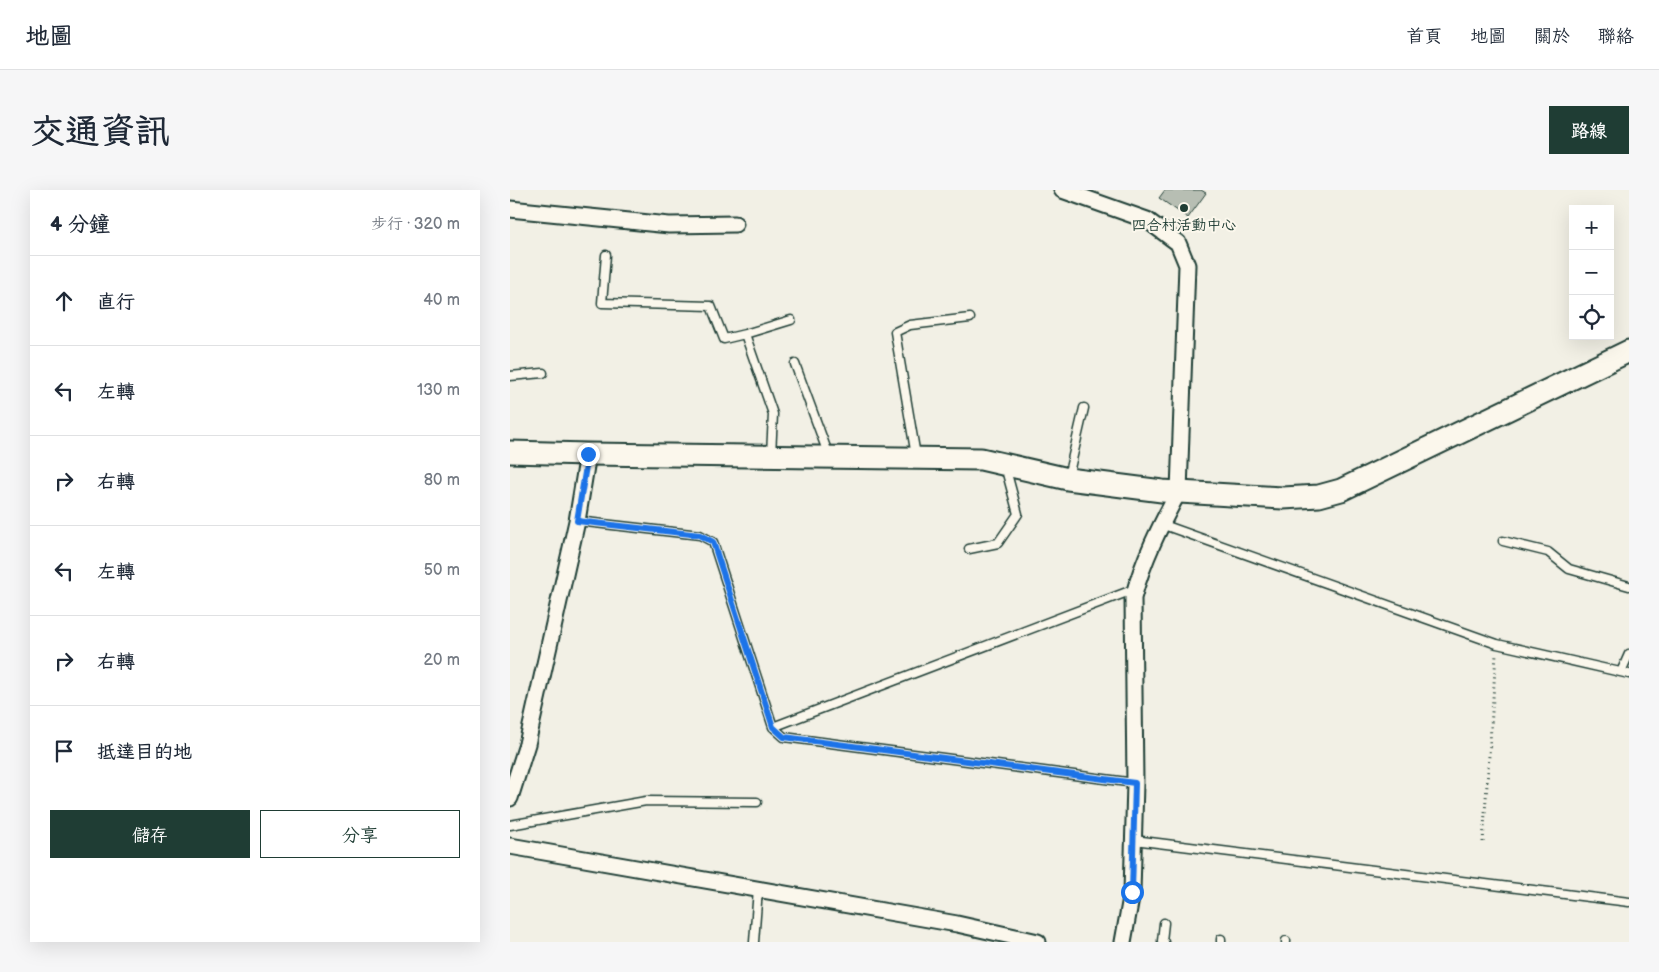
<!DOCTYPE html>
<html lang="zh-TW">
<meta charset="utf-8">
<style>
:root{--surface:#fff;--page:#f6f6f7;--text:#1f2937;--muted:#747a83;--line:#e0e1e3;--accent:#1f3d34}
body{margin:0;font-family:"Balsamiq Sans","LXGW WenKai TC",sans-serif;background:var(--page);color:var(--text)}
.controls{position:absolute;right:15px;top:15px;display:grid;overflow:hidden;border-radius:0px;box-shadow:0 5px 20px #0002}
.controls button{width:45px;height:45px;display:grid;place-items:center;padding:0;border:0;border-bottom:1px solid var(--line);background:var(--surface);color:var(--text);font:25px sans-serif}
.stop{position:absolute;width:15px;height:15px;margin:-11px;border:4px solid #1a73e8;border-radius:50%;background:#fff}
.stop.end{background:#1a73e8;border-color:#fff;box-shadow:0 1px 5px #0008}
.list{margin:0;padding:0;list-style:none}
h2{display:flex;justify-content:space-between;align-items:center;height:65px;margin:0;padding:0 20px;font-size:21px}
h2 small{font-size:16px;font-weight:400;color:var(--muted)}
.list li{display:grid;grid-template-columns:32px 1fr auto;gap:15px;align-items:center;box-sizing:border-box;height:90px;padding:0 20px;border-top:1px solid var(--line)}
.list b{display:block;font-size:19px;white-space:nowrap}
.list em{font-size:16px;font-style:normal;color:var(--muted)}
.actions{display:flex;gap:10px;padding:15px 20px}
.actions a{flex:1;padding:11px 0;border:1px solid var(--accent);border-radius:0px;text-align:center;font-size:18px;color:var(--accent)}
.actions .main{background:var(--accent);color:#fff}
.icon{flex:none;width:28px;height:28px;fill:none;stroke:currentColor;stroke-width:2;stroke-linecap:round;stroke-linejoin:round}
.map{position:relative;flex:none;width:1119px;height:752px;overflow:hidden;border-radius:0px}
header{display:flex;align-items:center;gap:30px;box-sizing:border-box;height:70px;padding:0 25px;background:var(--surface);border-bottom:1px solid var(--line)}
header strong{font-size:24px}
nav{display:flex;gap:28px;margin-inline-start:auto;font-size:18px}
.intro{display:flex;align-items:center;justify-content:space-between;box-sizing:border-box;height:120px;padding:0 30px}
h1{margin:0;font-size:35px}
.button{padding:12px 22px;border-radius:0px;background:var(--accent);color:#fff;font-size:18px;font-weight:700}
main{display:flex;gap:30px;padding:0 30px}
aside{flex:1;background:var(--surface);border-radius:0px;box-shadow:0 5px 20px #0002}
.map>svg:first-child{display:block}
.building{fill:#b7beb3;stroke:#1f3d34}
.lines{fill:none;stroke-linecap:round;stroke-linejoin:round}
.lane-casing{stroke:#1f3d34;stroke-width:11}
.street-casing{stroke:#1f3d34;stroke-width:19}
.secondary-casing{stroke:#1f3d34;stroke-width:25}
.path{stroke:#1f3d34;stroke-width:3;stroke-dasharray:1 4;stroke-linecap:butt}
.lane{stroke:#fbf7ec;stroke-width:8}
.street{stroke:#fbf7ec;stroke-width:15}
.secondary{stroke:#fbf7ec;stroke-width:21}
.route{stroke:#1a73e8;stroke-width:6}
.poi-dot{fill:#1f3d34;stroke:#fbf7ec;stroke-width:2}
.labels{text-anchor:middle;dominant-baseline:central;stroke-width:4;stroke-linejoin:round;paint-order:stroke}
.poi-label{font-size:15px;fill:#1f3d34;stroke:#fbf7ec}
</style>
<header>
<strong>地圖</strong>
<nav><a>首頁</a><a>地圖</a><a>關於</a><a>聯絡</a></nav>
</header>
<div class="intro"><h1>交通資訊</h1><a class="button">路線</a></div>
<main>
<aside>
<h2>4 分鐘<small>步行 · 320 m</small></h2>
<ul class="list">
<li><svg class="icon" aria-label="ahead" viewBox="0 0 24 24"><path d="M12 20V5M6 11l6-6 6 6"/></svg><div><b>直行</b></div><em>40 m</em></li>
<li><svg class="icon" aria-label="left" viewBox="0 0 24 24"><path d="M17 20v-9H6M10 6l-5 5 5 5"/></svg><div><b>左轉</b></div><em>130 m</em></li>
<li><svg class="icon" aria-label="right" viewBox="0 0 24 24"><path d="M7 20v-9h11M14 6l5 5-5 5"/></svg><div><b>右轉</b></div><em>80 m</em></li>
<li><svg class="icon" aria-label="left" viewBox="0 0 24 24"><path d="M17 20v-9H6M10 6l-5 5 5 5"/></svg><div><b>左轉</b></div><em>50 m</em></li>
<li><svg class="icon" aria-label="right" viewBox="0 0 24 24"><path d="M7 20v-9h11M14 6l5 5-5 5"/></svg><div><b>右轉</b></div><em>20 m</em></li>
<li><svg class="icon" aria-label="arrive" viewBox="0 0 24 24"><path d="M6 21V4h12l-3 4 3 4H6"/></svg><div><b>抵達目的地</b></div></li>
</ul>
<div class="actions"><a class="main">儲存</a><a>分享</a></div>
</aside>
<div class="map">
<svg width="1119" height="752" viewBox="0 0 1119 752">
<rect width="100%" height="100%" fill="#f2f0e5"/>
<filter id="ink" filterUnits="userSpaceOnUse"><feTurbulence type="fractalNoise" baseFrequency=".02" numOctaves="2"/><feDisplacementMap in="SourceGraphic" scale="10" xChannelSelector="R" yChannelSelector="G"/><feConvolveMatrix kernelMatrix="1 2 1 2 8 2 1 2 1" color-interpolation-filters="sRGB"/></filter>
<g filter="url(#ink)">
<path class="building" d="M655,0H691L696,3L678,28L649,8Z"/>
<g class="lines">
<defs>
<path id="lane" d="M96,65L92,113L201,116L214,149L235,144L281,130
M235,144L263,224L261,265
M285,174L319,266
M0,186L33,183
M406,266L385,142L400,135L460,128
M558,287L574,218
M67,331L190,345L203,352L263,537L274,547L625,593
M651,334L987,454L1119,484
M993,351L1038,362L1059,379L1119,396
M459,359L488,353L508,324L495,276
M1111,482L1119,464
M263,537L625,399
M0,635L136,611L247,612
M624,650L1119,712
M244,752L248,699
M654,752L652,751L654,733
M711,752V749
M776,752V751"/>
<path id="street" d="M552,0L637,30L668,53L677,75L669,301C650,336 633,370 623,408L625,593L622,702L613,752
M0,19L159,35L225,34
M0,608L17,554L67,331L78,264
M0,656L447,734L528,752"/>
<path id="secondary" d="M0,262L78,264L471,269L558,289L652,301L773,308L809,306L831,300L1119,161"/>
</defs>
<use href="#lane" class="lane-casing"/>
<use href="#street" class="street-casing"/>
<use href="#secondary" class="secondary-casing"/>
<path class="path" d="M973,652L986,465"/>
<use href="#lane" class="lane"/>
<use href="#street" class="street"/>
<use href="#secondary" class="secondary"/>
</g>
</g>
<g class="lines" filter="url(#ink)">
<path class="route" d="M78,264L67,331L190,345L203,352L263,537L274,547L625,593L622,702"/>
</g>
<circle class="poi-dot" cx="674" cy="18" r="5"/>
<g class="labels">
<g class="poi-label">
<text x="674" y="35">四合村活動中心</text>
</g>
</g>
</svg>
<div class="controls">
<button>+</button>
<button>−</button>
<button><svg class="icon" aria-label="locate" viewBox="0 0 24 24"><circle cx="12" cy="12" r="6"/><path d="M12 2v4M12 18v4M2 12h4M18 12h4"/></svg></button>
</div>
<div class="stop" style="left:622px;top:702px"></div>
<div class="stop end" style="left:78px;top:264px"></div>
</div>
</main>
